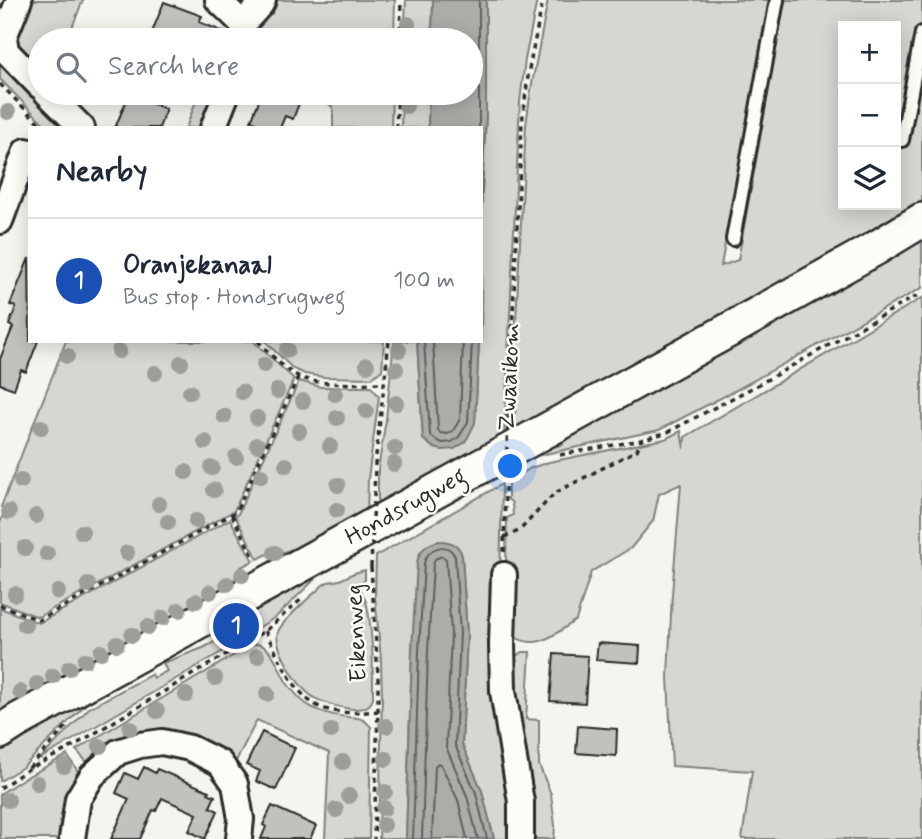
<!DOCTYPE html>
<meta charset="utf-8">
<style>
:root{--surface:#fff;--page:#f2f2f3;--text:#1f2937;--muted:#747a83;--line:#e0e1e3;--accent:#ea580c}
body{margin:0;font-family:Mynerve,sans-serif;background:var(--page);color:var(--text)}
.controls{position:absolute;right:21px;top:21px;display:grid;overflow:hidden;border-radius:0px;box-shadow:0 4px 18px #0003}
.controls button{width:63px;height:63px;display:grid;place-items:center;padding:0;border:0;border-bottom:2px solid var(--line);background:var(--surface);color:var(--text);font:35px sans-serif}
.you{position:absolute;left:511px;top:467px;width:24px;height:24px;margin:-18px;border:5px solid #fff;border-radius:50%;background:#1a73e8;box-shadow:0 0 0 10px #1a73e833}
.badge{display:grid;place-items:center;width:46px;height:46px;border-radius:50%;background:var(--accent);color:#fff;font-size:23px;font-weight:700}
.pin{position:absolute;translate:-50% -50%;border:4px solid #fff;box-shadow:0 2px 7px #0006}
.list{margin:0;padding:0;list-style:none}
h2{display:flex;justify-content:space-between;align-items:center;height:91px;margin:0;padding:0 28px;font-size:30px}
h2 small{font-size:23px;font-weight:400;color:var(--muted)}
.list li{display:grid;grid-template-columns:46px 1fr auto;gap:21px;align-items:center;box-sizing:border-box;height:126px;padding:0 28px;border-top:2px solid var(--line)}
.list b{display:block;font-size:26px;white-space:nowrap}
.list p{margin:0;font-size:23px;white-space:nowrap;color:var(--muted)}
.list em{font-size:23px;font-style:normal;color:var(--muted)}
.icon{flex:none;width:38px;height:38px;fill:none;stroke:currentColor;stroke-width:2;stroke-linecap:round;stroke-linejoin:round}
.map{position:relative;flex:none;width:922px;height:839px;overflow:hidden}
.search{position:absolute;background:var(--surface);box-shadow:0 4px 18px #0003;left:28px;top:28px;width:455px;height:77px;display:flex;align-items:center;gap:18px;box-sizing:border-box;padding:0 24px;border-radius:38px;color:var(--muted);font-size:26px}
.panel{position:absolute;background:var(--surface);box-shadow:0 4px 18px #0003;left:28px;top:126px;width:455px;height:217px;border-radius:0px}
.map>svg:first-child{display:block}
.green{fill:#d7d6d2;stroke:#81807e;stroke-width:2;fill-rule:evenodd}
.water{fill:#adaca9;stroke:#797877;stroke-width:2}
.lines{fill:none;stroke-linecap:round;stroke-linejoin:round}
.shore{stroke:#5f5f5d;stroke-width:2}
.building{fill:#c2c1be;stroke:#2b2b2b;stroke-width:2}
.lane-casing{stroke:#2b2b2b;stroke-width:18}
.street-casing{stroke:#2b2b2b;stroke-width:30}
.secondary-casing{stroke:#2b2b2b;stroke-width:38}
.path{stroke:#2b2b2b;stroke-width:3.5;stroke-dasharray:5 5;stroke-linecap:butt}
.lane{stroke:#fdfcf7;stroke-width:12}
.street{stroke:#fdfcf7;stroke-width:24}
.secondary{stroke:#fdfcf7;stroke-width:33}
.path-bridge{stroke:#2b2b2b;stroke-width:3.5;stroke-dasharray:5 5;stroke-linecap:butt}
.tree{fill:#9e9d9a}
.labels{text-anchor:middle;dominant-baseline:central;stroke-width:5;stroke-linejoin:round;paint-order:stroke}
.street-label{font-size:24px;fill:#2b2b2b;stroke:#fdfcf7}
</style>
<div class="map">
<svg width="922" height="839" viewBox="0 0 922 839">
<rect width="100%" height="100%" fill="#f5f4ef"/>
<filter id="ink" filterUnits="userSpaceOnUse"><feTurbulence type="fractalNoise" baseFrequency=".0143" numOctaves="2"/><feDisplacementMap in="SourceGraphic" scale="14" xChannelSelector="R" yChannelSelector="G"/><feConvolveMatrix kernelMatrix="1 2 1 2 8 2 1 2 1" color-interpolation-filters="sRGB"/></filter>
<g filter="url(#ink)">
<path class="green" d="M29,0H83L67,40H40V72L16,47V34Z
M271,0H395L394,40H265L256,29L255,20Z
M406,0H433L432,40H404Z
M486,0H537L525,60L520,102L504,440L378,509V470L386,419L394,341H417L423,439L434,448L475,423L479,341H481L482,190L486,115Z
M548,0H769L721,266L738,260L785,0H922V203L855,244L510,436L511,417L515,413L517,401L511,394L516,321L526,125L531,89ZM843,26H896V205H843Z
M0,57L70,128H48L0,79Z
M199,93H216L203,128H186Z
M318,93H392L391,128H333V108Z
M402,93H429L428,128H401Z
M922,234V288L738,389L659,430L536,456L509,471V469L549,448L564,444L548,446Z
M922,298V839H742L752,771L672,766L668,676L672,594L681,484L659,494L653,521L631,548L591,572L576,620C553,635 538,652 511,635L510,569L506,560L507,518L513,515L512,503L508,499V482L531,468L549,462L665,439L681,431L684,449L685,437Z
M66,341H253L294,379L234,511L38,617L0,602V523L5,509L1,507Z
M265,341H384L382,370L372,378L323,377L305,374L293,369Z
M299,381L321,387H371L379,396L368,479L367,516L336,533L276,555L273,551L258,559L235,516L238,514Z
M502,484L500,582L518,839H494L482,791L462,745L467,634L462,556L419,555L412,650L406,839H379L382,697L381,659L375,596L376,556Z
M230,519L253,561L241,567L243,572L202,607L0,717V608L39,623Z
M365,570V580L360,584C361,593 365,597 367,605C373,635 373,668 373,698C371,703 371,704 366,707C354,713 319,703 309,694C298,685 273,647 278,632C281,621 313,595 323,585L328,582L340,580L354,573Z
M313,577L315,579L277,616L241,639L235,626L270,596Z
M231,633L236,642L235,644L40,759L89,708L152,674L154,678L167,671L163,663L203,648Z
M258,644C275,649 278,669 287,683C292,690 298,697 305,703C316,711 333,716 347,717C353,717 358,717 363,720C366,721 369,725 371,727L369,839H325L329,753L257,720L233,767L216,749L88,762L85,760L76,750L251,645Z
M523,652H530L526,719L539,720V765L551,794L555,826L554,839H528L511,658Z
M135,670L138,675L86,704L23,767L0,781V748Z
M67,755L79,773C66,798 64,811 61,839H0V794L21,780Z"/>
<path class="water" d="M433,0H486V115L482,189L481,281V128H428L429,93H471V40H432Z
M417,341H479L475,423L468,437L464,443L454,449L442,450L434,448L423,439Z
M439,541C451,541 460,545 462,556L467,634L462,744L482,791L494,839H406L412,650L417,562C420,549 427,544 439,541Z"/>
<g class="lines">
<path class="shore" d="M479,128V0
M424,341L430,435L437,441L443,443L452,442L459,437L468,422L472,341
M433,341L438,430L440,433L448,434L453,431L460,419L463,341
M413,839L419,651L424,563C428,547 448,540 455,557L460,634L455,745L476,793L487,839
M422,839L428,651L433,564L435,559L442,556L446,559L451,634L446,747L467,796L478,839
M432,839L435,766L438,763L441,765L458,800L467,839"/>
</g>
<path class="building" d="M164,2L202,16L199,22L229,34L230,40H166L151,35Z
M262,93H289L301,98L293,119L285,116L280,128H268L251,121Z
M129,94L166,109L159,128H115Z
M29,258L30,341H38L26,372L21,370L14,389L0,384V359L13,327L9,325L16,307L10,305Z
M598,643L640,646L639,663L596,660Z
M554,654L588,656L585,703L550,701Z
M578,726L617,729L616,756L576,753Z
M262,732L295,748L276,790L256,781L260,771L246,765Z
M144,767L155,773L157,769L209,791L208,793L215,796L210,807L218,811L205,839L189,831L197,814L162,798L156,811L153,810L140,839H111L129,799L116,793L125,773L138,779Z
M272,806L316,826L310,839H261L266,827L263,825Z"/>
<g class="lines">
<defs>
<path id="lane" d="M902,140L922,33
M733,239L777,0"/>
<path id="street" d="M19,0L4,37L6,51L40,86
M218,0L243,24
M245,40L243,24L261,4L263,0
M47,93L82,128
M213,128L227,93
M0,221L26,151
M504,575L502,644L503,691L521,802V839
M72,839L78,799L92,776L118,752L140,745L162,742L190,748L220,763L235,784L241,819L239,839"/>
<path id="secondary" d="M0,732L17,721L731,329L876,248L922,220"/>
</defs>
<use href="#lane" class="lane-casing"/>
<use href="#street" class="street-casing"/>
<use href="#secondary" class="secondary-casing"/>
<path class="path" d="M400,40L401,0
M0,84L44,128
M396,128L398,93
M258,341C270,353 281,367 296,375C315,387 362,383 385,383
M508,419L522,123L529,69L543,0
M560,455L641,440L668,432L763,382L922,293
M374,496L375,464L389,341
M232,515L255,560
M504,537L519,531L555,493L637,450L641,440
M504,552L505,492
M371,567L378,675V711L374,839
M0,605L39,620L236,512L298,377
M265,631C277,653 292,690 314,704C332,715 358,713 378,711
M233,632L240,646
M29,768L66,727
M0,788L27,770L70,748L265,631L304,597"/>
<use href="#lane" class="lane"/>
<use href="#street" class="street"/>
<use href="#secondary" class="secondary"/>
<path class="path-bridge" d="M505,492L508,423
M371,567L374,496"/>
</g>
<g class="tree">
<circle cx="408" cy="24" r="8"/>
<circle cx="406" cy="106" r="8"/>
<circle cx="8" cy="112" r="8"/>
<circle cx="287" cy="350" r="8"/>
<circle cx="399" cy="350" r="8"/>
<circle cx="119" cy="351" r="8"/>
<circle cx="67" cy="356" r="8"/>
<circle cx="181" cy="363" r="8"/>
<circle cx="264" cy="365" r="8"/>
<circle cx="367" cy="365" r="8"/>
<circle cx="396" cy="369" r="8"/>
<circle cx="155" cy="373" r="8"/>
<circle cx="277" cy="391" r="8"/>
<circle cx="190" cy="392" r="8"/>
<circle cx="242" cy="392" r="8"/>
<circle cx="335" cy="394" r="8"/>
<circle cx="303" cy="401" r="8"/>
<circle cx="396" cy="403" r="8"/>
<circle cx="366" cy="411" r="8"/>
<circle cx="224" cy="416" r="8"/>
<circle cx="257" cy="418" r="8"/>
<circle cx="337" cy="418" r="8"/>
<circle cx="41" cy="427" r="8"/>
<circle cx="299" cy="431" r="8"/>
<circle cx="205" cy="442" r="8"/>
<circle cx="257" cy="445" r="8"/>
<circle cx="330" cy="446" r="8"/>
<circle cx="395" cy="448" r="8"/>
<circle cx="236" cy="457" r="8"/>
<circle cx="394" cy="464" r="8"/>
<circle cx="286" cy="465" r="8"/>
<circle cx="212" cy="468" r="8"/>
<circle cx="186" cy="472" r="8"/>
<circle cx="261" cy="476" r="8"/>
<circle cx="21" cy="481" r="8"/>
<circle cx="338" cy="485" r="8"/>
<circle cx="214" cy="490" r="8"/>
<circle cx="159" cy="504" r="8"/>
<circle cx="337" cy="510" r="8"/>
<circle cx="9" cy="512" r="8"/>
<circle cx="36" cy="516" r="8"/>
<circle cx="196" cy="521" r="8"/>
<circle cx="168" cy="522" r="8"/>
<circle cx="82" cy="532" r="8"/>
<circle cx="25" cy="548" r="8"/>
<circle cx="127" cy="553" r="8"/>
<circle cx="275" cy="553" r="8"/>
<circle cx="47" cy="554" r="8"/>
<circle cx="242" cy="575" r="8"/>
<circle cx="227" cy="584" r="8"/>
<circle cx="88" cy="585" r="8"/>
<circle cx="58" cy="592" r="8"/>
<circle cx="210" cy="592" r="8"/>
<circle cx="15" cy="594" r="8"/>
<circle cx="196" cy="601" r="8"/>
<circle cx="179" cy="610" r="8"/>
<circle cx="163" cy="618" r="8"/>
<circle cx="25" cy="625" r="8"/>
<circle cx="148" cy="627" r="8"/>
<circle cx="132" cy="635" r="8"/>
<circle cx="117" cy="644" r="8"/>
<circle cx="101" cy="652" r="8"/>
<circle cx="257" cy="656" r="8"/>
<circle cx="85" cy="660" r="8"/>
<circle cx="69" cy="668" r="8"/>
<circle cx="53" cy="676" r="8"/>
<circle cx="215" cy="678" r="8"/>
<circle cx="37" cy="684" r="8"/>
<circle cx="20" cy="692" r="8"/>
<circle cx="267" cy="694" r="8"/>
<circle cx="186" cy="695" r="8"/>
<circle cx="157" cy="711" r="8"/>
<circle cx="386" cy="726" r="8"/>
<circle cx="130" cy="728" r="8"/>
<circle cx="331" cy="731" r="8"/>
<circle cx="100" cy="746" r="8"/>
<circle cx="386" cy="759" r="8"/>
<circle cx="343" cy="762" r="8"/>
<circle cx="64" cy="766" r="8"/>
<circle cx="37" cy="783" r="8"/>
<circle cx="385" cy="792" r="8"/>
<circle cx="349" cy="796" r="8"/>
<circle cx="8" cy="800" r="8"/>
<circle cx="384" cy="808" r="8"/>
<circle cx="336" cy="810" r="8"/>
<circle cx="384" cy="825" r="8"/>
</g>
</g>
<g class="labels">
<g class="street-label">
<text transform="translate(510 377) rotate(-87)">Zwaaikom</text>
<text transform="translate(406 507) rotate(-29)">Hondsrugweg</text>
<text transform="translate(357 633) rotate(-93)">Eikenweg</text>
</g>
</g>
</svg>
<div class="controls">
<button>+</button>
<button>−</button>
<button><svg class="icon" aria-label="layers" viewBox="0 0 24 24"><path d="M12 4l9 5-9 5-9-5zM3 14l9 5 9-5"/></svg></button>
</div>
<div class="you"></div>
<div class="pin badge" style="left:236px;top:626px;background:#1a4fb4">1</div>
<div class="search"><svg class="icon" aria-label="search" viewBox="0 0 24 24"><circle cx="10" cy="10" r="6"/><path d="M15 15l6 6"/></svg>Search here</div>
<section class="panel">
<h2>Nearby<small></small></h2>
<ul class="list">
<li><span class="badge" style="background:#1a4fb4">1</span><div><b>Oranjekanaal</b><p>Bus stop · Hondsrugweg</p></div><em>100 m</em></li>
</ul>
</section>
</div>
